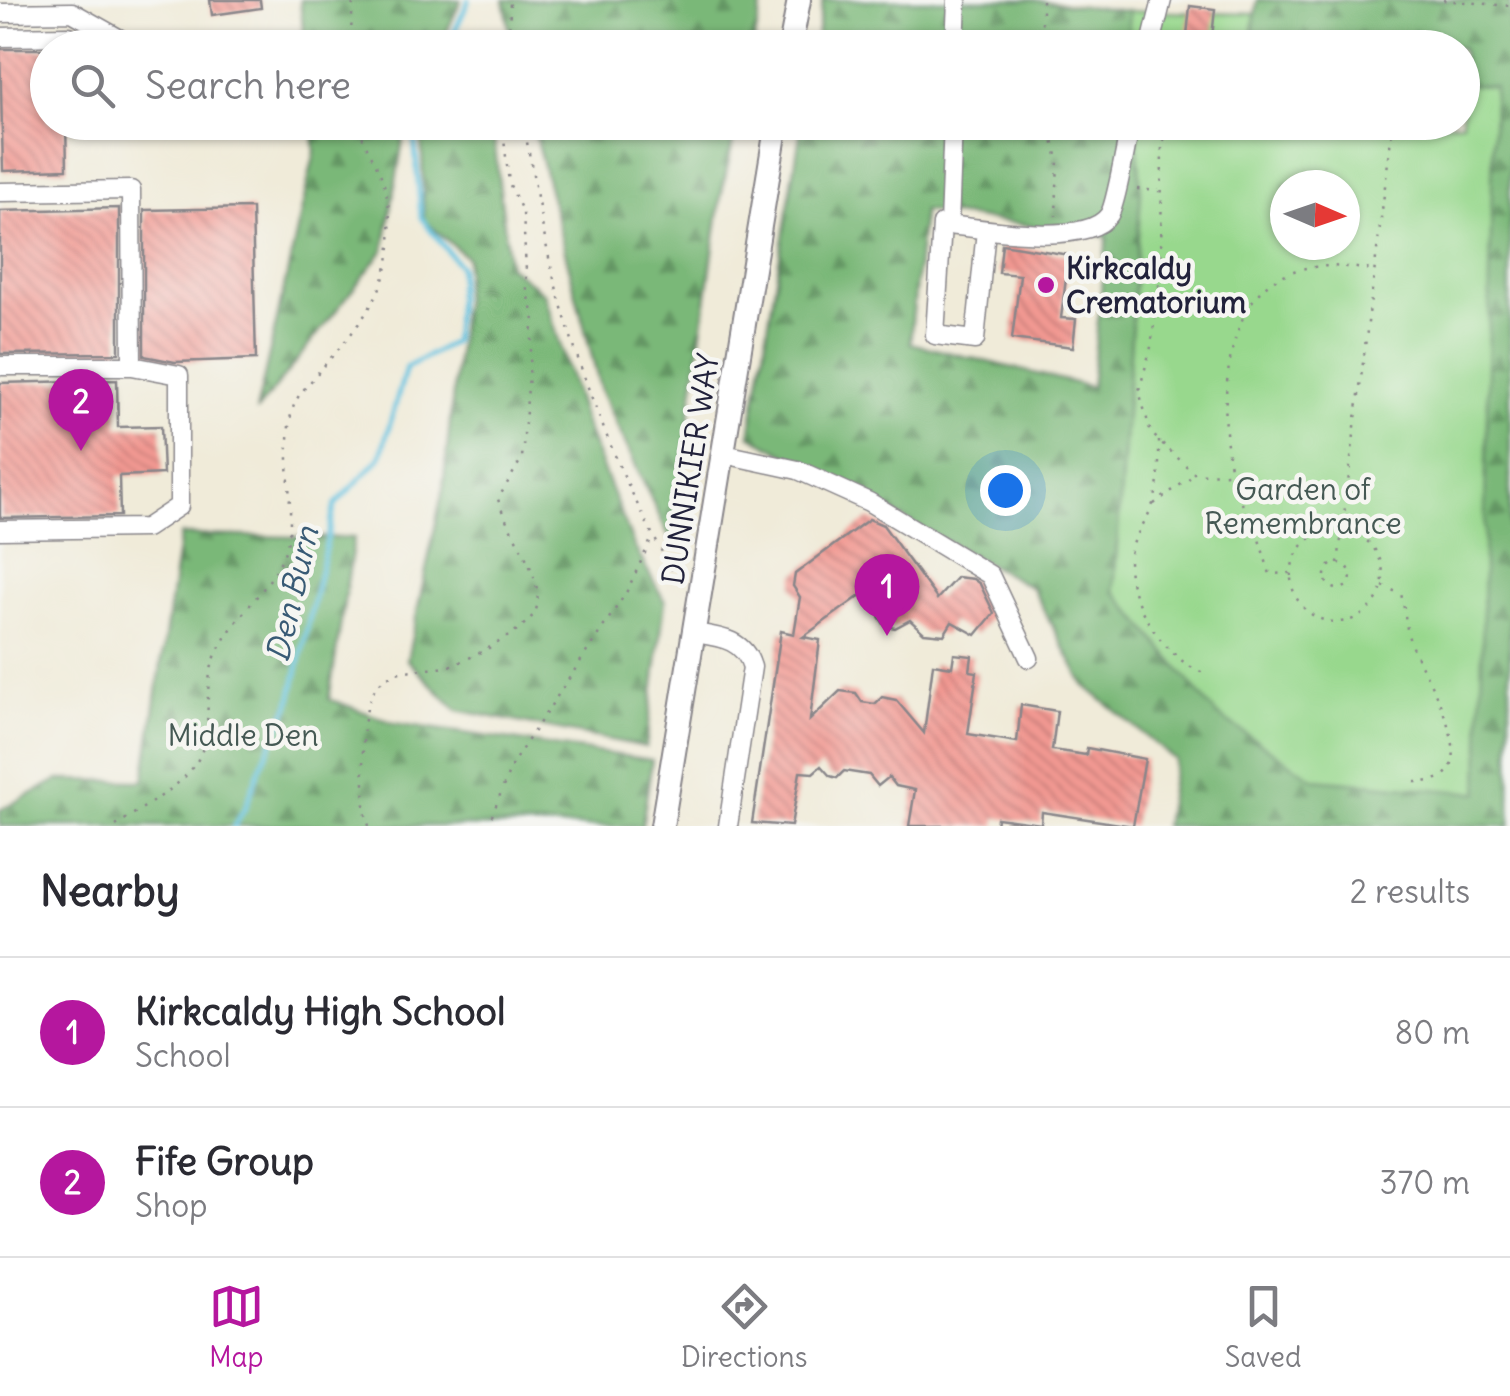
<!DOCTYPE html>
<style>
:root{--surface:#fff;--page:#f2f2f3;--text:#2b2b33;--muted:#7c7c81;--line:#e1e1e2;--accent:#b5179e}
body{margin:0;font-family:Delius,sans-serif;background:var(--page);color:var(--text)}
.compass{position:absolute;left:1270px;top:170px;width:90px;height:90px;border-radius:50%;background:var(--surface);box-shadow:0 2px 8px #0004;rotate:92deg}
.you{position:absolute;left:1005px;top:490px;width:35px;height:35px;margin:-25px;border:8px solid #fff;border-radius:50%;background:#1a73e8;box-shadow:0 0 0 15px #1a73e833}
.badge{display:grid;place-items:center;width:65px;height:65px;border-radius:50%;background:var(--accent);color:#fff;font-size:32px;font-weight:700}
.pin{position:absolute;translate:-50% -82px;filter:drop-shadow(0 2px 5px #0008)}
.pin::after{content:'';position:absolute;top:52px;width:35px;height:30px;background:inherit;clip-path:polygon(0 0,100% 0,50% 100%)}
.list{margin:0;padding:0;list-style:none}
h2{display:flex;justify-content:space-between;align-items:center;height:130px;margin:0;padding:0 40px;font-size:42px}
h2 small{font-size:32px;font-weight:400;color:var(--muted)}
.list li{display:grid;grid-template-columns:65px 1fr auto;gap:30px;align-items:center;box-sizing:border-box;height:150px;padding:0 40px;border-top:2px solid var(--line)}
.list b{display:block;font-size:38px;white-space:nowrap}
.list p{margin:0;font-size:32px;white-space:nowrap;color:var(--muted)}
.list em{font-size:32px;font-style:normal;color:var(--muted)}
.icon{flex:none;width:55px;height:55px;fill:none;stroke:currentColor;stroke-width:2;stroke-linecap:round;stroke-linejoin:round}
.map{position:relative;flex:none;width:1510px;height:826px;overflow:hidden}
.search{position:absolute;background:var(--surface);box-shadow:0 2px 8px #0004;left:30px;right:30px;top:30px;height:110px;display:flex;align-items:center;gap:25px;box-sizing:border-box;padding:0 35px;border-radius:55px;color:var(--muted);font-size:38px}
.sheet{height:430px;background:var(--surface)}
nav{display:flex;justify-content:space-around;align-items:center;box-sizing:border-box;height:140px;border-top:2px solid var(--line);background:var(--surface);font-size:28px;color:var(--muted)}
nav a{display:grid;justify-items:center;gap:5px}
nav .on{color:var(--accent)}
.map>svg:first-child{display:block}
.forest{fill:url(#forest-firs);stroke:#4e6d5a;stroke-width:2.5;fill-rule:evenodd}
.garden{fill:#98d88d;stroke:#5d7d64;stroke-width:2.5;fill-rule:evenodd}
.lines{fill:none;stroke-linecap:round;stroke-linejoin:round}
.stream{stroke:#62c3e0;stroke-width:5}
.building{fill:url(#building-back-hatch)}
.minor-casing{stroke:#89868a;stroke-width:21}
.major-casing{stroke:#89868a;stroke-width:26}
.path{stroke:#89868a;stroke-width:2.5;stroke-dasharray:2.5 8;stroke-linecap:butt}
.minor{stroke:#fff;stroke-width:18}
.major{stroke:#fff;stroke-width:22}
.poi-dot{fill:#b5179e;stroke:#f6f6f2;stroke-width:4}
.labels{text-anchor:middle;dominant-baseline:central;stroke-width:9;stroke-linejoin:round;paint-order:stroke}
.poi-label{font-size:30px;font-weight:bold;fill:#22223b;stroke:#f6f6f2;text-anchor:start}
.street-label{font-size:30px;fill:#22223b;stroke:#f6f6f2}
.park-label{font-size:30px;fill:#455954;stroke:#f6f6f2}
.water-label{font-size:32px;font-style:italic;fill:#385a75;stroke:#f6f6f2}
</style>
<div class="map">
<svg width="1510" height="826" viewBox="0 0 1510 826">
<defs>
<pattern id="forest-firs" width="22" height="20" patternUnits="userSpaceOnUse" patternTransform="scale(2.5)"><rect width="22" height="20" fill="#7ab878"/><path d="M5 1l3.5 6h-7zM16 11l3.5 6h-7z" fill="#649564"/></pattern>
<pattern id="building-back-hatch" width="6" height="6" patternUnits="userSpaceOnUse" patternTransform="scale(2.5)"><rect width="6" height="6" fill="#f29992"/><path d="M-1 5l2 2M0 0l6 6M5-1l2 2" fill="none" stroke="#c47c78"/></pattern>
</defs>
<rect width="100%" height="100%" fill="#f6f6f2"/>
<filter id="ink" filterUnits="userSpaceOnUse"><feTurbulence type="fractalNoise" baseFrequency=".01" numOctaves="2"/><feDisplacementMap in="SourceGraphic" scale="20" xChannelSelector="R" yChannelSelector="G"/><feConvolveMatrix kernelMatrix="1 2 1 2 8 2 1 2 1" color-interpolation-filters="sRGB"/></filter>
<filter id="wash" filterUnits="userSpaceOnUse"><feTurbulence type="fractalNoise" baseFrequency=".0048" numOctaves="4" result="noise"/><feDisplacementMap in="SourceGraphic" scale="40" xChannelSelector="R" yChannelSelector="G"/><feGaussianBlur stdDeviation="2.25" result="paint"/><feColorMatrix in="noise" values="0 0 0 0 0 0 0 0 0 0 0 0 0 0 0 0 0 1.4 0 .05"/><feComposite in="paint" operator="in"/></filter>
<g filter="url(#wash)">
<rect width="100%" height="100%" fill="#f0ebd9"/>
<path class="forest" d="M300,0H461L440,47L305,48Z
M504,0H763L753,47L513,48Z
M823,0H1030L1128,11L1130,47L815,48Z
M1257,0H1510V826H1164L1175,760L1084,685L1032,588L750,435L802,123H1136L1141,193L1114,590L1494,87L1463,84L1462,48L1251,47ZM923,211L1107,236L1091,387L910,343Z
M312,123H406L384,250L256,412L315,151Z
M421,123H492L509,266L544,293L587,430L634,546L665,602L646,747L457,710L407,660L443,489L467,258L424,220Z
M532,123H737L721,196L672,543L601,392Z
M180,535L354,538L329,699L394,723L652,760L642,826H0V810L58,780L144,781Z"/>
<path class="garden" d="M1128,11L1255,14L1251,47H1130Z
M1463,84L1494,87L1479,793L1314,779L1216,714L1114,590L1141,193L1136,123L1462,122ZM1285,185H1345V245H1285Z"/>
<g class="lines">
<path class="stream" d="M447,48L469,0
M234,826L246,806L260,768L290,704L335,505L380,458L406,368L453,342L460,267L421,217L413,122"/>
</g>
<g id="blocks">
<path class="building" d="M210,0H260L261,8L212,15Z
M1190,6L1215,9L1211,47L1186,45Z
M0,49H48V122H66L67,169L3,171Z
M119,208V353L0,354V211Z
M252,208L256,359L175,362L144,356V210Z
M1002,244L1069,255L1061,318L1076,319L1073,347L1012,339L1020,275L999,273Z
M117,380L118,427L161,426L163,474L119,476L120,516L0,518V383Z
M869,519L883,525L937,599L957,577L973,579L980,584L994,613L976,635L952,622L944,635L924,633L910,620L895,628L885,626L864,593L803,637L820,640L810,720L840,691L856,693L862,702L875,704L882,697L896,700L924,733L933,664L952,667L954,654L972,656L970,671L977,672L968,734L1017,742L1021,705L1057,711L1052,750L1086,755L1087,748L1145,759L1133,826L1042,812L1041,824L997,818L996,826H909L915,790L896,786L889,777L878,786L869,775L844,771L837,778L830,776L821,766L813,773L800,772L791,826L752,823L781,631L794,634L800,597L793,586L795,574Z"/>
</g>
</g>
<g filter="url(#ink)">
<use href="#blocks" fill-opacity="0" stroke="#89868a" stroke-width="2.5"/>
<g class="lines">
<defs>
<path id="minor" d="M0,13L72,12L136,48
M0,37L69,36L78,48
M955,48L957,0
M1150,48L1162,0
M953,122L949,225L942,224L935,335L975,340L986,230
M0,192L131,190L132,366
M949,225C983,229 1087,247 1109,215C1116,205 1127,139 1131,122
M0,366H132L179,375V506L146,528L0,530
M724,454L798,470L869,502L990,575L1029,658
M694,633C720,637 744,639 752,667L728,826"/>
<path id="major" d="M790,48L799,0
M662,826L777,122"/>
</defs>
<use href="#minor" class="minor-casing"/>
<use href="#major" class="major-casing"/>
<path class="path" d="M1042,0V48
M1443,0L1510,6
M350,48L353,0
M509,48L510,0
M523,122C536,185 544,250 563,311C593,412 629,496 681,586
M1048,122L1058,159L1056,216
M1178,122L1162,142L1161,270L1151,347L1139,391L1151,433L1195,474L1230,473
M1137,189L1159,191
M1159,441C1159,462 1160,484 1153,504C1147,521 1134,535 1130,554C1122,595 1166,661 1204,673
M1154,504L1195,474
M1291 576a46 46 0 1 1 92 0a46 46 0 1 1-92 0Z
M1325 576a13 13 0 1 1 26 0a13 13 0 1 1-26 0Z
M1338,563L1393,122
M1290,573L1270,574C1264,556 1260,539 1252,523C1246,509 1236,495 1233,481C1219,426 1220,311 1276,279C1307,261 1340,266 1374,270
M1383,586L1401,594C1406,612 1405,630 1412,647C1423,671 1468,745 1449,770C1441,781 1427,782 1414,782
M116,826C140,808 176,791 194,766C217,733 200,693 215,657C233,613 283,582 289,534C294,496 279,430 297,399C302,390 310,383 316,375C345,341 380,306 388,261C393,236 390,194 379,171C372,154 361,141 359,122
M369,826L365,811C365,777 355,710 379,684C398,664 428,673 452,665C471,659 526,630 535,612C538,607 538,595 537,590C532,558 507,530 498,499L522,458L534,315L527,290L523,213L509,183L502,122
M488,826L512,764L626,593L652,538"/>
<use href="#minor" class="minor"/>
<use href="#major" class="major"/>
</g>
</g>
<circle class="poi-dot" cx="1046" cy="285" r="10"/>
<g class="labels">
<g class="poi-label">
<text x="1066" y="268">Kirkcaldy<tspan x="1066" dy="34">Crematorium</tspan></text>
</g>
<g class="street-label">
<text transform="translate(690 469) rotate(-81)">DUNNIKIER WAY</text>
</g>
<g class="park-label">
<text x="1303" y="489">Garden of<tspan x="1303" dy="34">Remembrance</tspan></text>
<text x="243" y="735">Middle Den</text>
</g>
<g class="water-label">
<text transform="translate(292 594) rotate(-77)">Den Burn</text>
</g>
</g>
</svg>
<svg class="compass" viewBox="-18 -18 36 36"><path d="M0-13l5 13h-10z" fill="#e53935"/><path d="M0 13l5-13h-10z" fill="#7c7c81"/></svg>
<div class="you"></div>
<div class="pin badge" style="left:887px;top:636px">1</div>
<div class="pin badge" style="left:81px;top:451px">2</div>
<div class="search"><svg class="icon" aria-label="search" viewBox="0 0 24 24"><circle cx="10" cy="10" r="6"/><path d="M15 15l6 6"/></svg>Search here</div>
</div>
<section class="sheet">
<h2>Nearby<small>2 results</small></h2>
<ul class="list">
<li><span class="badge">1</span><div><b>Kirkcaldy High School</b><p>School</p></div><em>80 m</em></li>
<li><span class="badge">2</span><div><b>Fife Group</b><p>Shop</p></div><em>370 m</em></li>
</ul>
</section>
<nav>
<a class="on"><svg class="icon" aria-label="map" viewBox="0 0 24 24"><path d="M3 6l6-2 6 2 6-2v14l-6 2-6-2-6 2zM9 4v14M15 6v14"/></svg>Map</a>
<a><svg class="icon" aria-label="directions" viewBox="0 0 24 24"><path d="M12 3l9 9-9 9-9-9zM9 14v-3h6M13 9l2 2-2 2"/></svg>Directions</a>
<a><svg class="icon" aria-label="saved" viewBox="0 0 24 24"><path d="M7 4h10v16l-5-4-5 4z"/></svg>Saved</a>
</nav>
